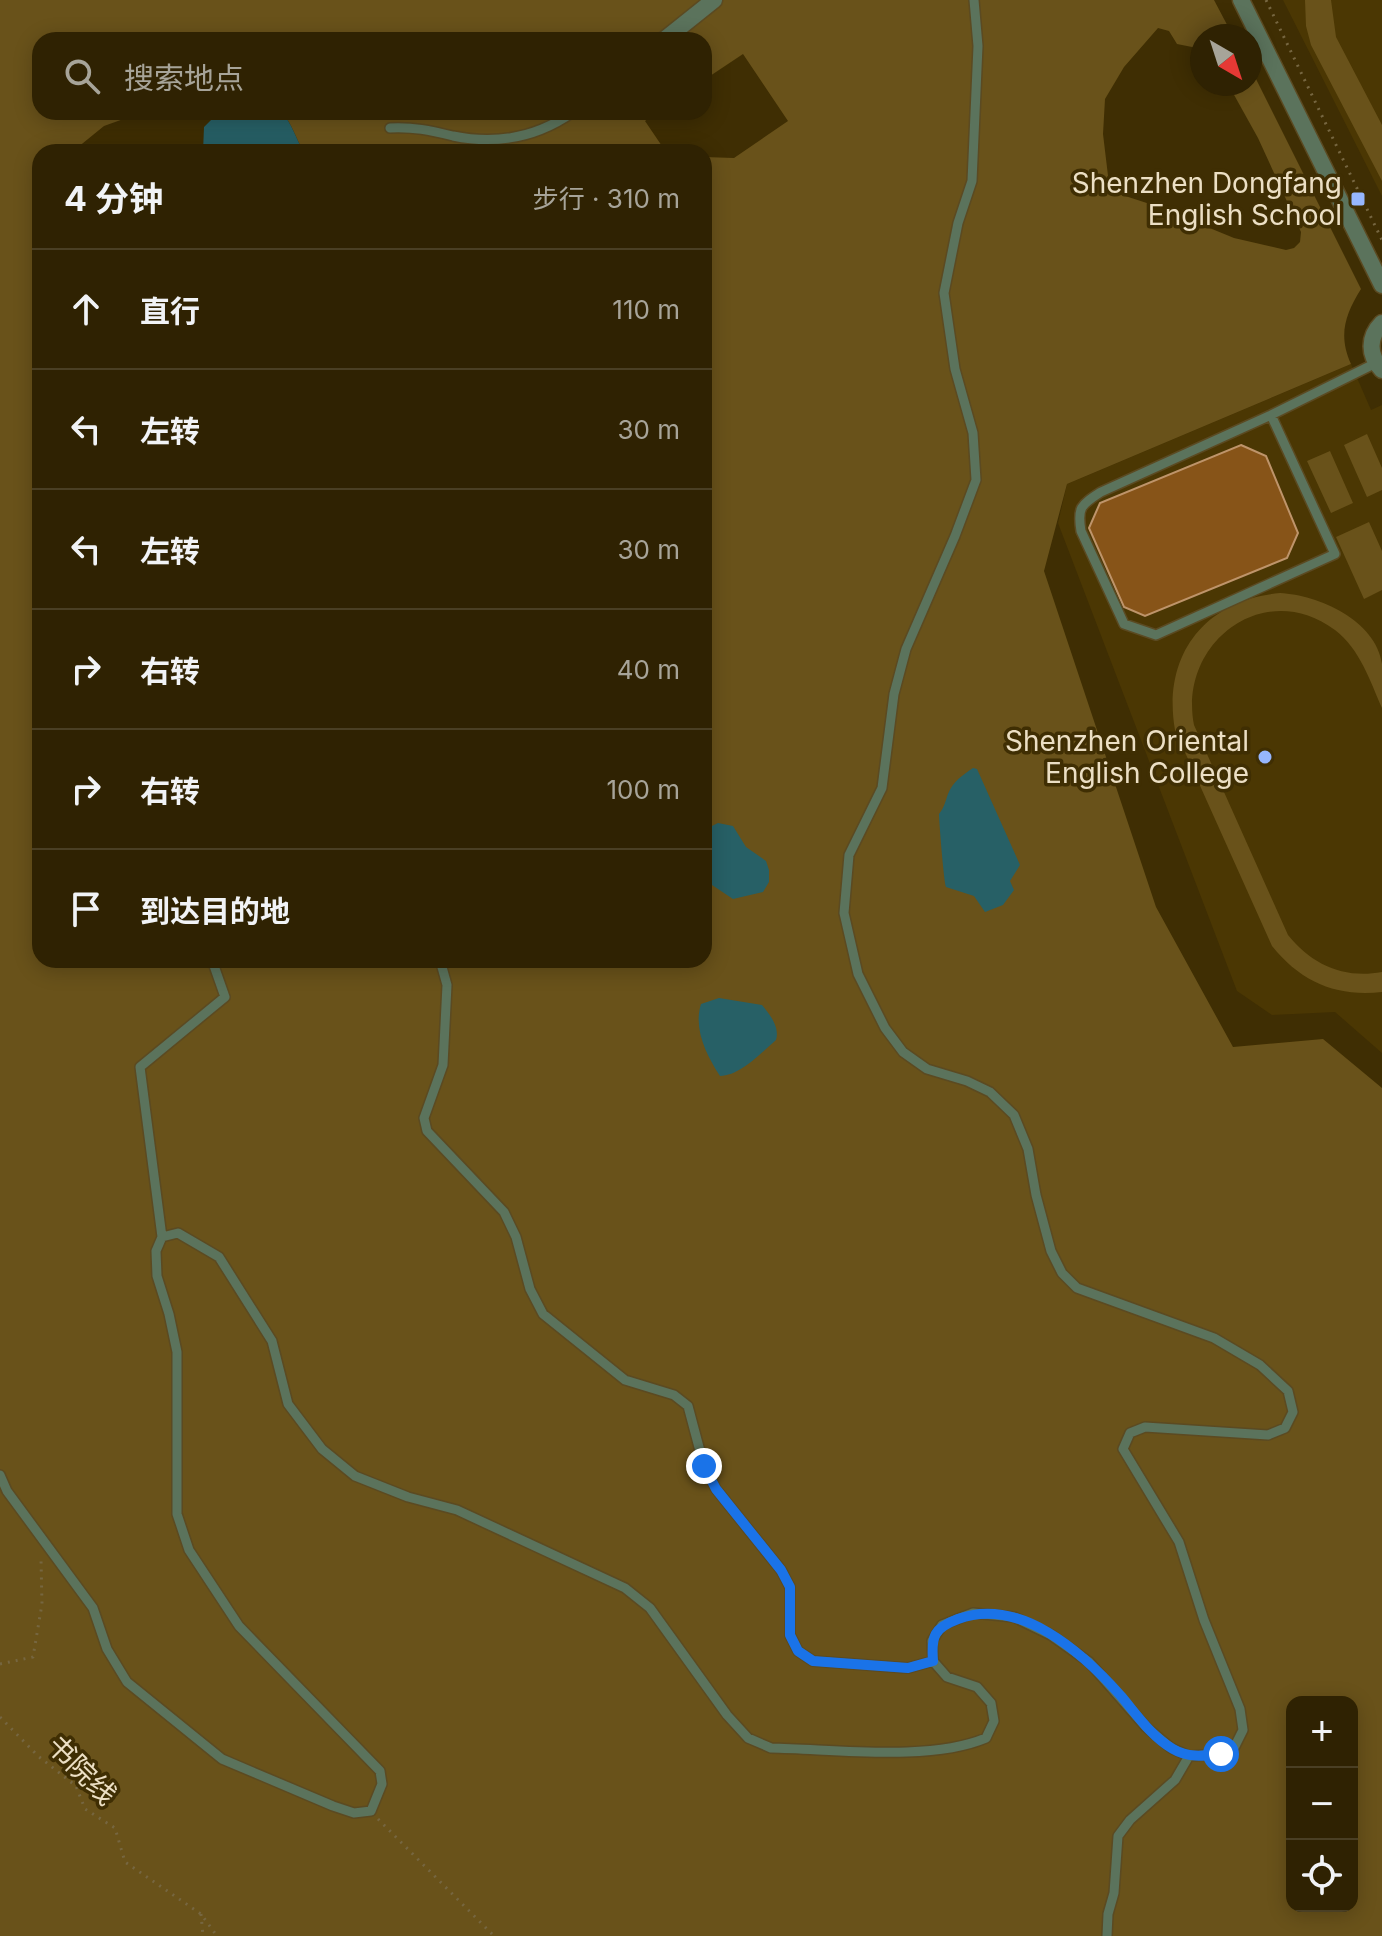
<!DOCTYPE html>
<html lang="zh">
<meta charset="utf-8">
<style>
:root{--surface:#2f2202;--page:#372a0c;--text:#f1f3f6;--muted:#a7a499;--line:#4a3f24}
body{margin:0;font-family:Inter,"Noto Sans SC",sans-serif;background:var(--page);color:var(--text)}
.controls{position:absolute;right:24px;bottom:24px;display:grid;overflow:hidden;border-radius:16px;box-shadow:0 4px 20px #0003}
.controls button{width:72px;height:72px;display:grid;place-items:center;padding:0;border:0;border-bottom:2px solid var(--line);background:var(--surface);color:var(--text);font:40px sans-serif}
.compass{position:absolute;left:1190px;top:24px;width:72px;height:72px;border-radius:50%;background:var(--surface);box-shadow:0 4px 20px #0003;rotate:141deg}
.stop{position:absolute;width:24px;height:24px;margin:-18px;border:6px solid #1a73e8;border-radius:50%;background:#fff}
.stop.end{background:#1a73e8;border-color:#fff;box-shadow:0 2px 8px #0008}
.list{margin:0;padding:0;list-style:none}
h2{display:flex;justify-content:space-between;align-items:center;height:104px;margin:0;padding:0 32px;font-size:34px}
h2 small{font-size:26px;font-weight:400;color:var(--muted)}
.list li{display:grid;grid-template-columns:52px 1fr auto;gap:24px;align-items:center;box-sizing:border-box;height:120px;padding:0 32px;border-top:2px solid var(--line)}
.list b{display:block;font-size:30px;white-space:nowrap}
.list em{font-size:26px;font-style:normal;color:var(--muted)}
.icon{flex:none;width:44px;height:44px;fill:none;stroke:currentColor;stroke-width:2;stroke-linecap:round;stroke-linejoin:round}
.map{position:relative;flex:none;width:1382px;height:1936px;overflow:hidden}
.search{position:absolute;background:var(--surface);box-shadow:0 4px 20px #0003;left:32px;top:32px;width:680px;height:88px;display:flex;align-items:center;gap:20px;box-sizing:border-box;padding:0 28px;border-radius:24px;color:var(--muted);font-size:30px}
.panel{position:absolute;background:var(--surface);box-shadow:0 4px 20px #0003;left:32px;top:144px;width:680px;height:824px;border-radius:24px}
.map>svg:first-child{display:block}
.built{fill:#4b3703}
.green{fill:#69521a;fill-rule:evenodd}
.water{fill:#276066}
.building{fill:#875418;stroke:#be946a;stroke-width:2}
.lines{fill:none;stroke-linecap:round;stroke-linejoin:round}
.lane-casing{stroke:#5b4a22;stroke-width:12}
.street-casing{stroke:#5b4a22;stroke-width:19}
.path{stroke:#766640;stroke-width:3;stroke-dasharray:2 6;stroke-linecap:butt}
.lane{stroke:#5b735c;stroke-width:9}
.street{stroke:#5b735c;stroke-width:16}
.route{stroke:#1a73e8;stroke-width:10}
.poi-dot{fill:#96b6fd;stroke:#3f2e03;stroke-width:3}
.labels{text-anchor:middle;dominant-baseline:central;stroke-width:7;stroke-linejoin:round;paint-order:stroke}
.poi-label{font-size:28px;fill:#ecdfc4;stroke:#3f2e03;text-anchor:end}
.street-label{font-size:28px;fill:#ecdfc4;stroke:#3f2e03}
</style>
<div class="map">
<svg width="1382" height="1936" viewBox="0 0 1382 1936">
<rect width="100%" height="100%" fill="#3f2e03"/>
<path class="built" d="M1283,0H1382V196Z
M1351,364L1371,410L1382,405V1053L1335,1012L1272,1015L1237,991L1058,523L1067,484Z"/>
<path class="green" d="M0,0H1214L1233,36H1202V49L1177,44L1169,31L1158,28L1124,67L1105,99L1103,134L1109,184L1113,192L1156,206L1234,238L1286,250L1294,248L1300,242L1301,232L1258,138L1228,84H1250V67L1361,289C1345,315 1338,335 1351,364L1067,484L1044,571L1156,907L1233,1047L1323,1039L1382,1088V1936H0ZM40,40H704V80L743,54L788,121L734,158L704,157V960H40V152H72L104,126L143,112H40ZM1292,1702H1352V1906H1292Z
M1305,0H1331L1336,37L1382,125V181L1311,45L1306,26Z
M281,112H657L645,121L666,152H304C295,138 293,124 281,112Z
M1367,434L1382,468V490L1367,497L1344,445Z
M1330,451L1353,503L1331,513L1307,461Z
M1369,522L1382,551V590L1364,599L1336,537Z
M1280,593C1318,595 1376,620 1382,664C1382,678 1382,694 1382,708C1370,681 1360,649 1335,630C1264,577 1178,643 1194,725L1288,935C1312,965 1344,979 1382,972V992C1336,997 1301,982 1272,946L1175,730C1162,656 1204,600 1280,593Z"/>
<path class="water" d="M219,112H281C293,124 295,138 304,152H203L204,127Z
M973,768L977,769L1020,865L1010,881L1014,890L1003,905L985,912L974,896L946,887C944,883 939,821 939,814C945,806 945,802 948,794C953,781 963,775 973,768Z
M718,823L733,826L746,847L766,861L769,870V882L763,892L733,899L712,885L704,867V835L710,827Z
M719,998L762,1005C770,1015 780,1027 776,1040C761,1053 740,1076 720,1076C707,1056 693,1029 701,1004Z"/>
<path class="building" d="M1241,445L1266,456L1298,533L1287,558L1145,616L1124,607L1089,528L1100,503Z"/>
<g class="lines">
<defs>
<path id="lane" d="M390,128C414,127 429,130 453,136C497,145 536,138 573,112
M1271,415L1335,554L1156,635L1124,624L1081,531C1077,507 1081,505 1101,492L1271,415L1376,363
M440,960L447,985L443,1065L424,1118L427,1131L504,1212L516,1237L530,1289L543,1314L625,1380L674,1395L688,1406L704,1466L716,1489L781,1570L790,1587V1635L798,1651L813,1661L908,1668L933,1661
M162,1237L140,1067L225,997L212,960
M0,1475L7,1491L93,1608L107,1649L127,1682L222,1759L333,1806L354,1813L371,1811L382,1784L380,1771L239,1626L189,1550L177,1514V1352L169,1314L157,1276L156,1251L162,1237L178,1233L219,1257L272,1341L288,1404L322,1449L355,1476L408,1497L457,1510L625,1588L650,1608L727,1715L748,1738L771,1748C834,1749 929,1762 986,1738L994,1721L991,1703L977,1687L947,1677L933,1661L932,1641L942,1625L973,1613L1014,1617L1051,1635L1089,1662L1146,1727L1171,1748L1189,1756L1221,1754L1235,1746L1243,1730L1240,1709L1204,1620L1179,1542L1123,1449L1130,1433L1145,1427L1268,1435L1285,1428L1293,1412L1288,1391L1260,1365L1214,1338L1077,1288L1062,1273L1051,1251L1036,1195L1028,1149L1014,1115L990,1092L967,1081L927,1069L903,1052L885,1028L858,974L844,913L849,855L882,788L894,694L906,649L955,536L976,480L973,433L955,369L944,293L958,223L972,181L978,46L974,0
M1107,1936L1108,1914L1114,1893L1118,1836L1130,1820L1175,1780L1189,1756"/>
<path id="street" d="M1241,0L1382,285
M664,40L714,0
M1382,323C1368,337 1368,355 1382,370"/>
</defs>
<use href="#lane" class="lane-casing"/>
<use href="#street" class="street-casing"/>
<path class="path" d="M1266,0L1382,240
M0,1664L33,1657L42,1604L41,1560
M0,1717L38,1756L76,1786L85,1809L115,1828L125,1862L201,1914L217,1936
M378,1819L494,1936
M201,1914L203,1936"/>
<use href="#lane" class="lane"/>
<use href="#street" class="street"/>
</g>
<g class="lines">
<path class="route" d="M704,1466L716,1489L781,1570L790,1587V1635L798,1651L813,1661L908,1668L933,1661C931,1636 934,1628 958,1619C1020,1596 1083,1653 1121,1696C1137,1715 1151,1736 1173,1749C1188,1758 1203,1756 1221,1754"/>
</g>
<g class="poi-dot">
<rect x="1350" y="191" width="16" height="16" rx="4"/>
<circle cx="1265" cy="757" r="8"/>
</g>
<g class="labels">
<g class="poi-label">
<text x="1342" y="183">Shenzhen Dongfang<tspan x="1342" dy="32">English School</tspan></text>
<text x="1249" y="741">Shenzhen Oriental<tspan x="1249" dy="32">English College</tspan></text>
</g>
<g class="street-label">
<text transform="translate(82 1770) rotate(45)">书院线</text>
</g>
</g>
</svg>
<div class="controls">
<button>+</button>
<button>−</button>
<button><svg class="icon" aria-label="locate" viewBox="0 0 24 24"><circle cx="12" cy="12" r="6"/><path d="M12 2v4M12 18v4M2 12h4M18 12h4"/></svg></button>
</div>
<svg class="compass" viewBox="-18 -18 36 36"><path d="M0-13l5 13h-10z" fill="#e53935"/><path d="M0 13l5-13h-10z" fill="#a7a499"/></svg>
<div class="stop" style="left:1221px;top:1754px"></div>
<div class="stop end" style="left:704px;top:1466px"></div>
<div class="search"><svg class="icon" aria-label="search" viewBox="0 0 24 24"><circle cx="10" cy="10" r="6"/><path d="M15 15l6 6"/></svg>搜索地点</div>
<section class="panel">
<h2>4 分钟<small>步行 · 310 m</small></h2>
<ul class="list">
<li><svg class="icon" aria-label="ahead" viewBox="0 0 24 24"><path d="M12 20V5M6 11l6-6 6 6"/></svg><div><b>直行</b></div><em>110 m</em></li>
<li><svg class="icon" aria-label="left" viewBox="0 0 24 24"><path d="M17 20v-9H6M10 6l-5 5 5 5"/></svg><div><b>左转</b></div><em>30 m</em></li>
<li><svg class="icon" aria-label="left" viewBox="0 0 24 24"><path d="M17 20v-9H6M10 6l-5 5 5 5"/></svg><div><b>左转</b></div><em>30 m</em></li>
<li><svg class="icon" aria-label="right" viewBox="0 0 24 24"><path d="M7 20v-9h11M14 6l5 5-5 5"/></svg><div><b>右转</b></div><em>40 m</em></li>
<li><svg class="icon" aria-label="right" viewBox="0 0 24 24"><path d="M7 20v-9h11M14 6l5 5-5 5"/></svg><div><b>右转</b></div><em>100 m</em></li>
<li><svg class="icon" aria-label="arrive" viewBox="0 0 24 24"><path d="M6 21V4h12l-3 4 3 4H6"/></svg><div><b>到达目的地</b></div></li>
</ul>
</section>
</div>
